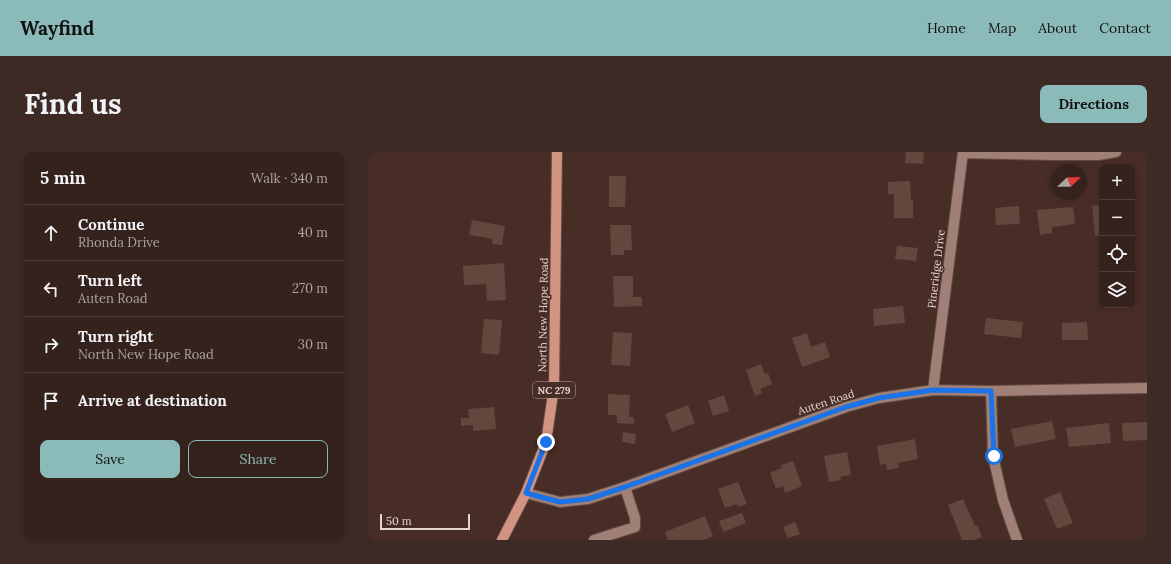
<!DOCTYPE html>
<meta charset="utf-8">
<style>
:root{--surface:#36221c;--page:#3d2a25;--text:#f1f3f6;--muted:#aaa4a3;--line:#503f3b;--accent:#8bbbb9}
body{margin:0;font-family:Lora,serif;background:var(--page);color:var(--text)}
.controls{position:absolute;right:12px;top:12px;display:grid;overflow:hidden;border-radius:8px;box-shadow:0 2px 6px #0003}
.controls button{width:36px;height:36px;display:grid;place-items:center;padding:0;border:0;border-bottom:1px solid var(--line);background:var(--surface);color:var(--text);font:20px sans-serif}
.compass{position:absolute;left:683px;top:12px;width:36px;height:36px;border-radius:50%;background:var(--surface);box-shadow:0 2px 6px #0003;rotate:68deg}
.scale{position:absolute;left:12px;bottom:10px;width:90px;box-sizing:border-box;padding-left:4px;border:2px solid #e6d5cf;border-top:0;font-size:11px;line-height:14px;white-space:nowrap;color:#e6d5cf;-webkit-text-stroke:3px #482d26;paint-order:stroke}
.stop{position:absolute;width:12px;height:12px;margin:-9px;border:3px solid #1a73e8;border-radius:50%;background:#fff}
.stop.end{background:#1a73e8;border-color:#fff;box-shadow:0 1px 4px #0008}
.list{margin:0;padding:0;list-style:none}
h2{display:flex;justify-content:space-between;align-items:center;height:52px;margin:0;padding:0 16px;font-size:17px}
h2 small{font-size:13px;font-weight:400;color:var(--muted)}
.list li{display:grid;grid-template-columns:26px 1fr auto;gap:12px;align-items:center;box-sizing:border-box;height:56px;padding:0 16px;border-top:1px solid var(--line)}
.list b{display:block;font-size:15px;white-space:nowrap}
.list p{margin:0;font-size:13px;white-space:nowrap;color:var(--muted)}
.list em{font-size:13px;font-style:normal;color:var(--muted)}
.actions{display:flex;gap:8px;padding:12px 16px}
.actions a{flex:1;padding:9px 0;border:1px solid var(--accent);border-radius:8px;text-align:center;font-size:14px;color:var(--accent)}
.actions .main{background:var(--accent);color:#111}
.icon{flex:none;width:22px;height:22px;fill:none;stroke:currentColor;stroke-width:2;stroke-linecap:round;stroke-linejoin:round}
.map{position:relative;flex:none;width:779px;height:388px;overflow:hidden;border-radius:8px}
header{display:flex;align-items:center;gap:24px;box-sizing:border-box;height:56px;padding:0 20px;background:var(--accent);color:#111}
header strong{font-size:19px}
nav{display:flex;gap:22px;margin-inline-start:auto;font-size:14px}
.intro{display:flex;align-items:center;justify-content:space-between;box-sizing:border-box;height:96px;padding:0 24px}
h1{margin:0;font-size:28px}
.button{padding:10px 18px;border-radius:8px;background:var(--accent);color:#111;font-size:14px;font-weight:700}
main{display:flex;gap:24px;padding:0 24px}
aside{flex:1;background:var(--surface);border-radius:8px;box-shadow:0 2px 6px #0003}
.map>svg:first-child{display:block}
.building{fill:#63473e}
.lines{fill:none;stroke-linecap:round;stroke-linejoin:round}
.minor-casing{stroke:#614b44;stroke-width:12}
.major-casing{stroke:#614b44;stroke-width:12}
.minor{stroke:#a08076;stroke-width:10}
.major{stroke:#d29381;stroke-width:10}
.route{stroke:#1a73e8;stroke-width:5}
.labels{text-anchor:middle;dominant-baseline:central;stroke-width:3;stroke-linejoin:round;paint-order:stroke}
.shield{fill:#482d26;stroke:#b7a39c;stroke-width:1}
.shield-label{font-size:10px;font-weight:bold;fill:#e6d5cf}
.street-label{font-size:11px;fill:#e6d5cf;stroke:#482d26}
</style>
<header>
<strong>Wayfind</strong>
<nav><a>Home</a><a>Map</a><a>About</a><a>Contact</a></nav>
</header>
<div class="intro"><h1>Find us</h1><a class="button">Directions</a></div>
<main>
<aside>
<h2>5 min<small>Walk · 340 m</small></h2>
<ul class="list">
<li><svg class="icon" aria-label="ahead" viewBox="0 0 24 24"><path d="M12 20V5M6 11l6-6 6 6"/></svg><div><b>Continue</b><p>Rhonda Drive</p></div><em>40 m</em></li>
<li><svg class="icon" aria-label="left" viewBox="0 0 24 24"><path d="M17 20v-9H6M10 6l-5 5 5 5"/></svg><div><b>Turn left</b><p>Auten Road</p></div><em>270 m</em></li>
<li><svg class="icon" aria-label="right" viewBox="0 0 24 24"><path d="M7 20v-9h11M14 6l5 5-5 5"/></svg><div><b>Turn right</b><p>North New Hope Road</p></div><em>30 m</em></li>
<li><svg class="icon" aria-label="arrive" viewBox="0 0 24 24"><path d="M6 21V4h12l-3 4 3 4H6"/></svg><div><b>Arrive at destination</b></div></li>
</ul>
<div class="actions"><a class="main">Save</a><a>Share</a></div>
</aside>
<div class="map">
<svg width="779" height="388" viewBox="0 0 779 388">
<rect width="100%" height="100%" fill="#482d26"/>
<path class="building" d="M538,0H556L555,12L537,11Z
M241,24H258L257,55H241Z
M542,29L543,48H545V66H526V42H520V30Z
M734,52V83L727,84L724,54Z
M651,54L652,72L628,73L627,56Z
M705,55L707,72L684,75V81L672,83L669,58Z
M104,68L137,74L134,93L124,92L125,87L101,83Z
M242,73H263L264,98H256V103H243Z
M529,94L550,96L548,109L527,107Z
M136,111L138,148L119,149L118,132L96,133L95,114Z
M245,124H265V145H274V154L246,155Z
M535,154L537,171L506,174L505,157Z
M618,166L655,170L653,186L616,182Z
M116,167L134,168L131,203L113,201Z
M719,170L720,188H694V171Z
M245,180L264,181L262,214L243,213Z
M439,181L443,195L457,190L462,205L434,215L424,186Z
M393,212L397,222L400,221L404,232L392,237L394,241L387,244L378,218Z
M240,242L262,243L261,265H266V272L249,271V263H240Z
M356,243L361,259L345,264L340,249Z
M320,253L327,271L304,280L297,262Z
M126,255L128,277L105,279V273L93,274V266H101L100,257Z
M684,269L688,287L647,295L643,277Z
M779,270V288L755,289L754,271Z
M741,271L743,291L701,295L698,276Z
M255,280L268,282L267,292L254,290Z
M547,287L550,307L530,311L531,316L519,318L518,312L512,313L509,294Z
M479,300L483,323L472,325L473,328L461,330L456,304Z
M425,309L434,334L417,341L415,334L408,337L402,321L414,316L413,313Z
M370,330L379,352L370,355L369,352L357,356L350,337Z
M692,340L705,371L689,377L676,347Z
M595,347L607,374L609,373L614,385L606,388H594L580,353Z
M374,361L378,371L355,380L351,369Z
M337,364L345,384L335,388H300L297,380Z
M427,370L432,382L420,386L415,375Z"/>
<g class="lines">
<defs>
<path id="minor" d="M595,1L688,3H730L748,0
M565,238L595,0
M623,239L625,304L635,348L649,388
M158,341L192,350L220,347L257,335L478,255L511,246L565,238L623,239L779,236
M226,388L267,375V366L257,335"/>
<path id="major" d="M134,388L158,341L178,290L186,235L189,0"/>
</defs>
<use href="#minor" class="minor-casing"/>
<use href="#major" class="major-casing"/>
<use href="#minor" class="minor"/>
<use href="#major" class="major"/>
</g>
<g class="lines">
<path class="route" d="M178,290L158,341L192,350L220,347L257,335L478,255L511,246L565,238L623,239L626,304"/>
</g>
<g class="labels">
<rect class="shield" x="165" y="230" width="42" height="16" rx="3"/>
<g class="shield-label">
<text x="186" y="238">NC 279</text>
</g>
<g class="street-label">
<text transform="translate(568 117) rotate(-83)">Pineridge Drive</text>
<text transform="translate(175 163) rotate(-89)">North New Hope Road</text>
<text transform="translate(458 250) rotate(-18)">Auten Road</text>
</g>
</g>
</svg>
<div class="controls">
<button>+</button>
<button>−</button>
<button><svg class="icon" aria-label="locate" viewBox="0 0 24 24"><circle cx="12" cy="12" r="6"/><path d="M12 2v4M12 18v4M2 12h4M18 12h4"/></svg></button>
<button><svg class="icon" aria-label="layers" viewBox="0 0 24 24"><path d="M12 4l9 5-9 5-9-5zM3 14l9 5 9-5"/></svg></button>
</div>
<svg class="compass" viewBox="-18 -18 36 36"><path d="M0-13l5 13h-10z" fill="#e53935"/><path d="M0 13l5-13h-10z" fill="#aaa4a3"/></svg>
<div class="scale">50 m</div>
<div class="stop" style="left:626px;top:304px"></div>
<div class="stop end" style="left:178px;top:290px"></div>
</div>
</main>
